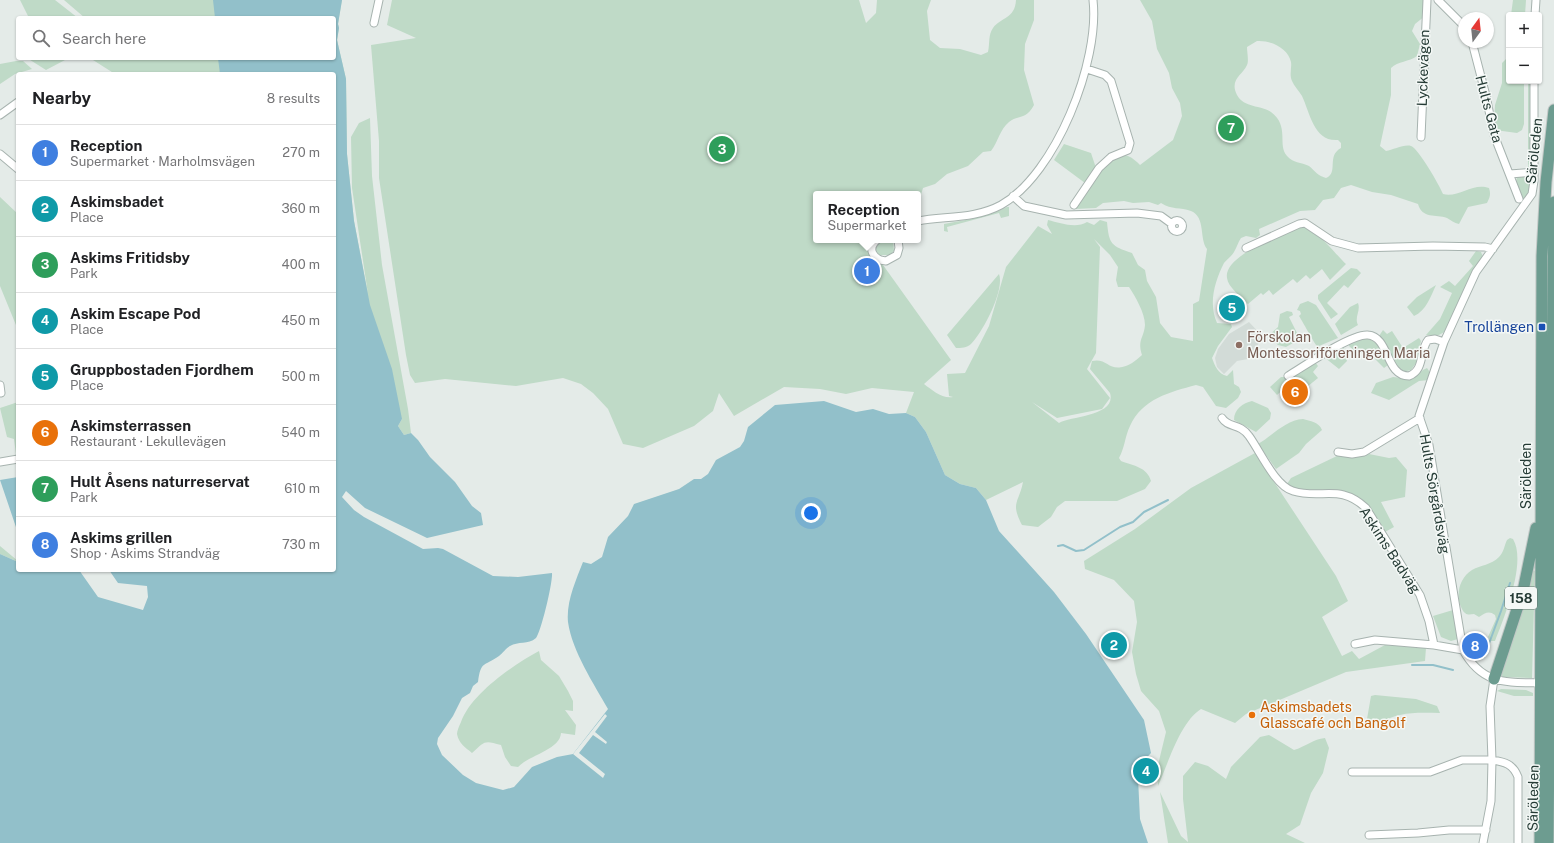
<!DOCTYPE html>
<meta charset="utf-8">
<style>
:root{--surface:#fff;--page:#f2f2f2;--text:#202124;--muted:#757577;--line:#e0e0e0;--accent:#2563eb}
body{margin:0;font-family:"Public Sans",sans-serif;background:var(--page);color:var(--text)}
.controls{position:absolute;right:12px;top:12px;display:grid;overflow:hidden;border-radius:4px;box-shadow:0 1px 3px #0004}
.controls button{width:36px;height:36px;display:grid;place-items:center;padding:0;border:0;border-bottom:1px solid var(--line);background:var(--surface);color:var(--text);font:20px sans-serif}
.compass{position:absolute;left:1458px;top:12px;width:36px;height:36px;border-radius:50%;background:var(--surface);box-shadow:0 1px 3px #0004;rotate:15deg}
.you{position:absolute;left:811px;top:513px;width:14px;height:14px;margin:-10px;border:3px solid #fff;border-radius:50%;background:#1a73e8;box-shadow:0 0 0 6px #1a73e833}
.badge{display:grid;place-items:center;width:26px;height:26px;border-radius:50%;background:var(--accent);color:#fff;font-size:13px;font-weight:700}
.pin{position:absolute;translate:-50% -50%;border:2px solid #fff;box-shadow:0 1px 4px #0006}
.popup{position:absolute;left:813px;top:191px;width:108px;height:52px;box-sizing:border-box;display:grid;place-content:center;border-radius:4px;background:var(--surface);filter:drop-shadow(0 1px 3px #0005);font-size:13px;white-space:nowrap;color:var(--muted)}
.popup b{font-size:15px;color:var(--text)}
.popup::after{content:'';position:absolute;left:50%;top:100%;margin-left:-8px;border:8px solid transparent;border-top-color:var(--surface)}
.list{margin:0;padding:0;list-style:none}
h2{display:flex;justify-content:space-between;align-items:center;height:52px;margin:0;padding:0 16px;font-size:17px}
h2 small{font-size:13px;font-weight:400;color:var(--muted)}
.list li{display:grid;grid-template-columns:26px 1fr auto;gap:12px;align-items:center;box-sizing:border-box;height:56px;padding:0 16px;border-top:1px solid var(--line)}
.list b{display:block;font-size:15px;white-space:nowrap}
.list p{margin:0;font-size:13px;white-space:nowrap;color:var(--muted)}
.list em{font-size:13px;font-style:normal;color:var(--muted)}
.icon{flex:none;width:22px;height:22px;fill:none;stroke:currentColor;stroke-width:2;stroke-linecap:round;stroke-linejoin:round}
.map{position:relative;flex:none;width:1554px;height:843px;overflow:hidden}
.search{position:absolute;background:var(--surface);box-shadow:0 1px 3px #0004;left:16px;top:16px;width:320px;height:44px;display:flex;align-items:center;gap:10px;box-sizing:border-box;padding:0 14px;border-radius:4px;color:var(--muted);font-size:15px}
.panel{position:absolute;background:var(--surface);box-shadow:0 1px 3px #0004;left:16px;top:72px;width:320px;height:500px;border-radius:4px}
.map>svg:first-child{display:block}
.built{fill:#d2dbd7}
.green{fill:#bfdac7;fill-rule:evenodd}
.water{fill:#92c0ca}
.pier{fill:#e4ebe8}
.lines{fill:none;stroke-linecap:round;stroke-linejoin:round}
.stream{stroke:#92c0ca;stroke-width:2}
.street-casing{stroke:#a7b3af;stroke-width:9}
.primary-casing{stroke:#c2c8c6;stroke-width:13}
.street{stroke:#fff;stroke-width:7}
.primary{stroke:#6d9c90;stroke-width:11}
.transit-dot{fill:#1a4fb4;stroke:#f4f8f6;stroke-width:1.5}
.education-dot{fill:#8d6e63;stroke:#f4f8f6;stroke-width:1.5}
.food-dot{fill:#e8710a;stroke:#f4f8f6;stroke-width:1.5}
.labels{text-anchor:middle;dominant-baseline:central;stroke-width:3;stroke-linejoin:round;paint-order:stroke}
.shield{fill:#f4f8f6;stroke:#63746f;stroke-width:1}
.shield-label{font-size:13px;font-weight:bold;fill:#253b35}
.street-label{font-size:14px;fill:#253b35;stroke:#f4f8f6}
.transit-label{font-size:14px;fill:#164399;stroke:#f4f8f6;text-anchor:end}
.education-label{font-size:14px;fill:#785e54;stroke:#f4f8f6;text-anchor:start}
.food-label{font-size:14px;fill:#c56008;stroke:#f4f8f6;text-anchor:start}
</style>
<div class="map">
<svg width="1554" height="843" viewBox="0 0 1554 843">
<rect width="100%" height="100%" fill="#e4ebe8"/>
<path class="built" d="M1249,322L1263,337L1248,359L1237,361L1224,374L1217,367L1215,358L1218,349L1229,334Z"/>
<path class="green" d="M20,0H55L78,18H29Z
M64,0H342L338,24L339,28L337,40L346,79L347,154L354,221L368,294L352,188L351,137L359,123L370,118L372,176L382,265L408,409L411,433L404,435L398,426L402,419L334,395V74H115L93,60L84,58H334V18H85Z
M392,0H859L866,23L876,13L877,0H931L927,11L930,40L940,48L960,49L981,55L988,52C990,43 988,35 993,28C1001,17 1015,19 1016,0H1034V20L1025,44L1024,70L1034,105C1026,120 1020,114 1009,122C1000,129 998,142 991,151L983,152L968,166L947,174L935,184L923,188L919,201L918,194H816V240H878L879,244L883,240H893L894,251L890,255H881L883,265L951,360L924,384C932,390 942,399 953,397L949,396L947,374L965,373L989,326L1006,267L1038,226L1052,234L1047,225L1048,220C1060,223 1076,229 1087,222L1094,225L1100,220L1107,222C1109,244 1111,246 1132,253L1138,265L1145,270L1147,281L1156,297L1160,323L1171,337L1193,341V304L1199,301L1207,249C1199,239 1206,217 1191,211C1180,207 1172,210 1161,203L1158,205L1149,202L1133,203L1124,201L1103,203L1096,208L1075,209C1085,196 1106,149 1128,156C1133,158 1137,162 1140,165L1173,140L1182,116L1180,103L1172,88L1169,73L1157,49L1152,21L1140,0H1428L1425,16L1415,24L1412,31L1420,44L1417,56C1409,62 1398,61 1391,68V95L1380,146L1386,151C1393,150 1404,144 1411,146C1418,148 1440,186 1443,194C1459,198 1473,182 1489,188C1491,194 1490,197 1487,203L1468,207L1459,224C1454,223 1451,220 1447,218C1436,214 1422,219 1418,204L1391,195L1372,192L1351,185L1341,188L1334,198L1323,200L1315,210L1300,211L1259,229L1260,235L1256,238L1246,236L1241,238C1238,242 1237,247 1234,252C1232,256 1227,259 1224,263C1215,281 1208,303 1217,323L1231,324L1232,327L1218,346L1212,358C1215,366 1218,374 1227,376L1233,370L1234,384L1239,387L1241,392L1238,398L1226,408L1216,406L1203,387L1196,385C1170,392 1142,399 1130,426C1125,436 1125,447 1119,458L1121,461C1134,466 1147,467 1151,481L1145,489L1117,501H1065L1057,507L1051,517L1038,527L1022,525C1010,502 1019,503 1023,482L986,500L976,488L960,484L945,475L926,432L915,417L906,413L914,392L872,388L846,394L820,389L784,387L734,416L719,393L713,411L694,426L643,448L623,444L608,409L593,393L581,384L563,378L516,386L445,379L415,383L410,375L406,355L379,178V141L371,45L416,38L387,25ZM1257,41C1270,40 1288,48 1291,62C1292,68 1289,74 1292,81C1294,86 1299,91 1302,96C1310,113 1314,142 1338,140L1341,143V148C1326,156 1339,173 1326,178C1318,176 1315,171 1309,166C1301,162 1293,163 1287,156C1277,145 1290,126 1271,112C1261,105 1244,108 1237,95C1229,79 1243,75 1247,65C1249,61 1247,52 1247,47ZM1094,239L1110,255L1118,267L1116,280L1118,287H1129C1135,296 1145,313 1145,325C1144,338 1137,340 1142,355C1139,358 1136,360 1132,363C1109,376 1109,357 1092,361L1090,369L1110,393C1117,416 1071,416 1059,423L1032,402L1057,418L1102,409L1110,398L1087,369L1096,353L1100,247Z
M1513,0H1526L1525,15H1511Z
M1509,56V81H1524V124L1522,130L1517,133L1495,130L1494,124L1495,105L1502,83V63Z
M27,58H80L65,60L46,70Z
M16,61H23L32,69L15,74L0,84V64Z
M1528,81H1532L1531,166L1528,169Z
M1064,144L1091,153L1096,168L1085,183L1054,160Z
M1521,175L1529,177C1535,185 1529,193 1524,200L1516,182L1517,177Z
M0,197L18,214V330L0,286Z
M1007,207H1009V216L1001,218L999,213L947,227L948,232L944,231V224C965,220 988,217 1007,207Z
M1302,226C1314,226 1337,256 1346,264L1330,280L1322,269L1310,279L1306,275L1297,283L1293,279L1273,295L1269,290L1263,295L1261,293L1248,304C1241,297 1228,287 1227,278C1223,255 1285,234 1302,226Z
M1476,251L1481,252L1483,257L1469,278L1446,331L1439,335H1426L1440,319L1452,293L1440,287L1449,281L1455,286L1473,266L1469,261Z
M1351,268L1357,269L1361,273L1348,288L1344,285L1327,303L1338,314L1331,319L1318,299V295Z
M999,274C1005,290 983,332 971,344C967,348 961,348 956,348L947,335Z
M1436,285C1431,296 1426,311 1414,316L1407,307L1417,297Z
M1308,301L1316,305L1338,338L1319,346L1321,351C1317,349 1303,322 1299,316L1301,314L1300,311L1297,310L1300,304Z
M1358,303C1361,311 1354,317 1358,325L1341,335L1335,324L1350,307Z
M1287,311L1292,312L1293,315L1289,317L1300,339L1286,347L1278,345L1268,336L1278,327L1280,314Z
M1383,330L1387,334L1392,331L1403,348L1419,338L1421,341L1416,363L1411,370L1403,372L1399,369L1379,336Z
M1361,338C1380,339 1380,350 1388,365L1384,368L1366,350L1363,353H1357L1349,346V344Z
M1343,346L1347,361L1339,369L1324,357Z
M1315,362L1318,366L1313,372L1318,378L1302,391L1293,382L1292,378Z
M1427,368L1431,374L1429,380L1419,381L1389,400L1371,393L1376,383L1393,377L1412,379L1423,370Z
M1281,377H1284L1289,384L1277,395L1270,387Z
M1252,401L1268,408L1271,413L1270,419L1256,432L1234,420C1234,409 1243,403 1252,401Z
M18,402V453L16,454L14,439L7,437L0,408Z
M1303,419C1310,421 1319,422 1322,430L1306,444L1299,453L1276,469L1258,444C1273,435 1286,420 1303,419Z
M1255,453L1336,576L1348,601L1322,617L1342,656L1352,651L1359,659L1385,645L1426,648L1425,661L1346,672L1246,714L1235,723L1201,709C1180,722 1168,764 1158,786L1157,769L1166,732L1159,711L1141,691L1136,674L1132,652L1137,622L1134,601L1114,580L1085,569L1084,561L1135,529L1191,488Z
M1369,454L1389,458L1396,457L1407,470L1405,497L1381,502L1394,527L1385,532C1362,499 1359,490 1316,490C1305,490 1296,490 1287,484L1291,478L1339,455L1355,457Z
M1510,538L1513,539C1527,562 1504,618 1495,641H1491L1488,637L1496,619L1495,615C1489,610 1485,613 1479,617L1474,614C1468,615 1465,615 1462,609C1455,596 1459,578 1472,570C1481,565 1491,565 1499,557C1504,552 1504,546 1507,540Z
M0,546L18,561V562L0,554Z
M1531,571H1535L1532,678L1503,677L1501,676Z
M1453,610L1458,639L1451,641L1441,637L1433,616Z
M539,651L541,660L559,676L568,691L573,701V711L565,710L576,725L575,735L561,733C560,750 529,755 518,767L511,766L505,757L501,745C484,740 485,741 472,753C465,747 459,744 457,734C457,731 459,726 461,722C471,694 513,665 539,651Z
M1501,689L1526,690L1533,693V696H1514L1497,691Z
M1375,695L1416,699L1437,706L1440,713C1427,713 1413,712 1400,715C1386,718 1375,725 1361,728L1367,719L1371,696Z
M1269,735L1294,750C1307,746 1313,739 1325,738L1329,748L1323,773L1311,793L1300,825L1286,834L1305,843H1168L1160,792L1181,836L1188,842L1183,799V776L1195,762L1208,766L1226,779L1231,767L1260,737Z"/>
<path class="water" d="M213,0H342L338,24L339,28L337,40L346,79L347,154L354,221L370,305L392,369L402,419L398,426L404,435L411,433L418,440L430,457L455,482L472,506L481,513L483,525L427,538L365,508L346,491L342,497L354,510L364,517L423,549L438,548L443,549L493,576L518,577L552,573C553,582 541,632 536,638C528,645 518,641 510,646C506,648 503,653 499,656C484,667 481,660 478,682L473,686L470,693L462,698L453,716L438,738L437,744L442,755L463,775L476,783L503,790L514,787L532,767L557,757L573,754L608,709C594,684 572,651 568,622C566,602 576,580 583,562L591,564L602,557L608,537L628,516L634,504L679,489L694,479H701L708,474L716,460L740,447L744,441L748,427L775,405L824,401L856,412L873,409L889,414L906,413L915,417L926,432L945,475L960,484L976,488L986,500L999,531L1054,592L1086,634L1144,720L1151,753L1139,766L1138,778L1140,819L1148,843H0V554L18,562V570H79L98,597L143,610L148,597L147,586L118,583L109,570H334V74H220L218,58H334V18H215Z
M18,477V533L0,480Z"/>
<path class="pier" d="M605,714L607,716L595,732L607,742L606,744L593,735L579,753L605,774L603,778L573,754Z"/>
<g class="lines">
<path class="stream" d="M1058,546L1063,545L1076,551L1084,550L1120,527L1133,522L1144,512L1168,500
M1484,657L1501,611L1510,583
M1412,665H1433L1453,670"/>
<defs>
<path id="street" d="M1438,0L1464,26
M1535,15L1536,0
M374,23L379,0
M1472,42L1486,96L1494,135L1519,199
M1534,81V181L1532,194L1476,272L1444,342L1419,416L1429,445L1463,650C1483,686 1507,682 1544,683
M0,115L18,102
M1421,137L1427,0
M0,154L18,169
M1510,174L1534,172
M1013,196L1024,206L1066,215L1137,213L1161,216L1172,224
M1074,205L1099,168L1111,157L1128,150L1130,143L1111,81L1105,75L1087,69
M1171.5 226a5.5 5.5 0 1 1 11 0a5.5 5.5 0 1 1-11 0Z
M918,221C946,216 975,219 1001,205C1056,174 1100,61 1093,0
M877,240C866,249 874,260 886,261L897,255L899,248L898,240
M1246,248L1299,224L1305,223L1332,241L1358,248L1433,246L1485,247L1493,249
M1288,376C1304,366 1352,333 1368,335C1390,337 1385,376 1409,376C1425,370 1419,351 1428,340L1435,339L1444,342
M0,385L1,393
M1222,418C1228,428 1240,423 1249,436C1260,451 1275,486 1293,491C1322,500 1339,483 1366,508L1420,595L1429,621L1434,645L1463,650
M1338,452L1352,454L1364,452L1420,418
M0,462L18,459
M1355,644L1375,640L1434,645
M1494,679L1490,706L1492,760C1505,762 1513,764 1518,777V843
M1352,772H1430L1462,760H1492L1491,801L1483,843
M1369,835L1418,833L1449,830H1486"/>
<path id="primary" d="M1494,679L1523,591L1536,528
M1540,843L1542,256L1546,182L1554,110
M1548,843L1554,202"/>
</defs>
<use href="#street" class="street-casing"/>
<use href="#primary" class="primary-casing"/>
<use href="#street" class="street"/>
<use href="#primary" class="primary"/>
</g>
<rect class="transit-dot" x="1538" y="323" width="8" height="8" rx="2"/>
<circle class="education-dot" cx="1239" cy="345" r="4"/>
<circle class="food-dot" cx="1252" cy="715" r="4"/>
<g class="labels">
<rect class="shield" x="1505" y="587" width="32" height="22" rx="3"/>
<g class="shield-label">
<text x="1521" y="598">158</text>
</g>
<g class="street-label">
<text transform="translate(1423 68) rotate(-88)">Lyckevägen</text>
<text transform="translate(1489 109) rotate(75)">Hults Gata</text>
<text transform="translate(1534 151) rotate(-84)">Säröleden</text>
<text transform="translate(1526 476) rotate(-90)">Säröleden</text>
<text transform="translate(1435 494) rotate(80)">Hults Sörgårdsväg</text>
<text transform="translate(1390 550) rotate(57)">Askims Badväg</text>
<text transform="translate(1533 798) rotate(-89)">Säröleden</text>
</g>
<g class="transit-label">
<text x="1534" y="327">Trollängen</text>
</g>
<g class="education-label">
<text x="1247" y="337">Förskolan<tspan x="1247" dy="16">Montessoriföreningen Maria</tspan></text>
</g>
<g class="food-label">
<text x="1260" y="707">Askimsbadets<tspan x="1260" dy="16">Glasscafé och Bangolf</tspan></text>
</g>
</g>
</svg>
<div class="controls">
<button>+</button>
<button>−</button>
</div>
<svg class="compass" viewBox="-18 -18 36 36"><path d="M0-13l5 13h-10z" fill="#e53935"/><path d="M0 13l5-13h-10z" fill="#757577"/></svg>
<div class="you"></div>
<div class="pin badge" style="left:867px;top:271px;background:#3f7fe0">1</div>
<div class="popup"><b>Reception</b>Supermarket</div>
<div class="pin badge" style="left:1114px;top:645px;background:#0f9aa8">2</div>
<div class="pin badge" style="left:722px;top:149px;background:#2e9e5b">3</div>
<div class="pin badge" style="left:1146px;top:771px;background:#0f9aa8">4</div>
<div class="pin badge" style="left:1232px;top:308px;background:#0f9aa8">5</div>
<div class="pin badge" style="left:1295px;top:392px;background:#e8710a">6</div>
<div class="pin badge" style="left:1231px;top:128px;background:#2e9e5b">7</div>
<div class="pin badge" style="left:1475px;top:646px;background:#3f7fe0">8</div>
<div class="search"><svg class="icon" aria-label="search" viewBox="0 0 24 24"><circle cx="10" cy="10" r="6"/><path d="M15 15l6 6"/></svg>Search here</div>
<section class="panel">
<h2>Nearby<small>8 results</small></h2>
<ul class="list">
<li><span class="badge" style="background:#3f7fe0">1</span><div><b>Reception</b><p>Supermarket · Marholmsvägen</p></div><em>270 m</em></li>
<li><span class="badge" style="background:#0f9aa8">2</span><div><b>Askimsbadet</b><p>Place</p></div><em>360 m</em></li>
<li><span class="badge" style="background:#2e9e5b">3</span><div><b>Askims Fritidsby</b><p>Park</p></div><em>400 m</em></li>
<li><span class="badge" style="background:#0f9aa8">4</span><div><b>Askim Escape Pod</b><p>Place</p></div><em>450 m</em></li>
<li><span class="badge" style="background:#0f9aa8">5</span><div><b>Gruppbostaden Fjordhem</b><p>Place</p></div><em>500 m</em></li>
<li><span class="badge" style="background:#e8710a">6</span><div><b>Askimsterrassen</b><p>Restaurant · Lekullevägen</p></div><em>540 m</em></li>
<li><span class="badge" style="background:#2e9e5b">7</span><div><b>Hult Åsens naturreservat</b><p>Park</p></div><em>610 m</em></li>
<li><span class="badge" style="background:#3f7fe0">8</span><div><b>Askims grillen</b><p>Shop · Askims Strandväg</p></div><em>730 m</em></li>
</ul>
</section>
</div>
